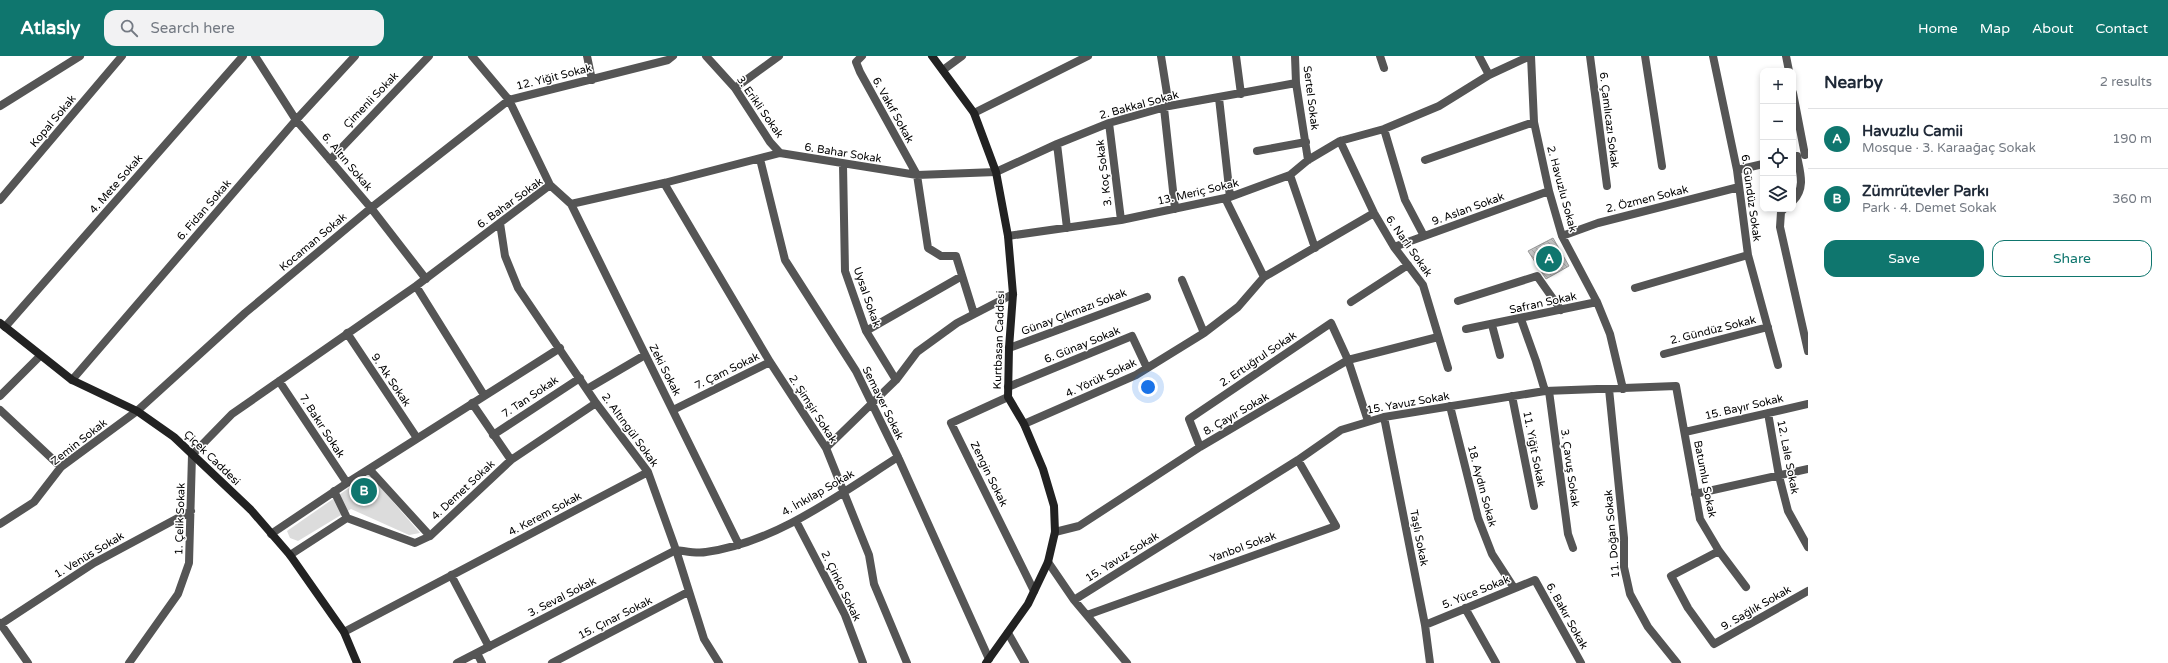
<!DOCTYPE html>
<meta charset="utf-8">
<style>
:root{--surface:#fff;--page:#f2f2f3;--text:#1f2937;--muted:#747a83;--line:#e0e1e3;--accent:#0f766e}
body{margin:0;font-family:"Varela Round",sans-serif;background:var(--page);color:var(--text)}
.controls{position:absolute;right:12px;top:12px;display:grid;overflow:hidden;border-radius:8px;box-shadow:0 2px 6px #0003}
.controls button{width:36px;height:36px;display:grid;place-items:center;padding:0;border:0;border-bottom:1px solid var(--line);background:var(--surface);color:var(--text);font:20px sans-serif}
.you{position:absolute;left:1148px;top:331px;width:14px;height:14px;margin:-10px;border:3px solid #fff;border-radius:50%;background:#1a73e8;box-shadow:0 0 0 6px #1a73e833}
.badge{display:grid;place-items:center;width:26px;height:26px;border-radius:50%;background:var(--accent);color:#fff;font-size:13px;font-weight:700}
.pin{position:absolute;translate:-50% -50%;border:2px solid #fff;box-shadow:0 1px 4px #0006}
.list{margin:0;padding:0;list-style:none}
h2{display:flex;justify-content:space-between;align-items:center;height:52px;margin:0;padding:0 16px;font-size:17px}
h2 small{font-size:13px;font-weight:400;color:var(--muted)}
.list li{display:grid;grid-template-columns:26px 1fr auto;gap:12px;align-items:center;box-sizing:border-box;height:60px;padding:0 16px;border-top:1px solid var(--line)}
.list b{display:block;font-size:15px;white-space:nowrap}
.list p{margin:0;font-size:13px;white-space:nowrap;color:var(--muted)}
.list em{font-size:13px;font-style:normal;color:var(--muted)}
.actions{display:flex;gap:8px;padding:12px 16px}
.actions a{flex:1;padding:9px 0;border:1px solid var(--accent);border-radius:12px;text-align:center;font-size:14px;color:var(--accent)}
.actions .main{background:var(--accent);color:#fff}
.icon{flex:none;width:22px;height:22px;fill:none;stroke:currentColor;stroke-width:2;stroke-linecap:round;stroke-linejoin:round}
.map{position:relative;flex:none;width:1808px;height:607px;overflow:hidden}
header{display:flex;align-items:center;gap:24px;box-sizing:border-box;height:56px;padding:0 20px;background:var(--accent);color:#fff}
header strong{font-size:19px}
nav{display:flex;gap:22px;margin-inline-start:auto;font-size:14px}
.search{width:280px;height:36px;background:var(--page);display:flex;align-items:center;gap:10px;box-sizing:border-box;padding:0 14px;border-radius:12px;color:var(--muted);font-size:15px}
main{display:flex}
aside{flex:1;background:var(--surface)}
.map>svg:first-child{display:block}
.green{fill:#dcdcdc}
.building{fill:url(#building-back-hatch);stroke:#999}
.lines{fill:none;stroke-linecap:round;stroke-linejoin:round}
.street{stroke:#555;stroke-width:8}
.secondary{stroke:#222;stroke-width:8}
.labels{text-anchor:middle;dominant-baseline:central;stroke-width:3;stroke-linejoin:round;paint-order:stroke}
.street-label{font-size:11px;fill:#000;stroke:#fff}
</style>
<header>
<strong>Atlasly</strong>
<div class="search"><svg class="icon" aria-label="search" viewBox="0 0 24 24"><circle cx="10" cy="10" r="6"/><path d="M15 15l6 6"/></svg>Search here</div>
<nav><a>Home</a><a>Map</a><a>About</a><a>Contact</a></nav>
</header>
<main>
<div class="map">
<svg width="1808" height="607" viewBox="0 0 1808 607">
<defs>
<pattern id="building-back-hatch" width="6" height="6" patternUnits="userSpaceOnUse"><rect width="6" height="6" fill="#c4c4c4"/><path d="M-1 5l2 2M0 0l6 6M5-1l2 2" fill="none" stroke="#a7a7a7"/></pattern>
</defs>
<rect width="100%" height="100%" fill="#fff"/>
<path class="green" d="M369,418L420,477L409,479L351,453L298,485L290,482L287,475Z"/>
<path class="building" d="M1553,182L1569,210L1546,223L1528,195Z"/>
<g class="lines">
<path class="street" d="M255,0L296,64L371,152L426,223
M472,0L509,44L550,129L571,148L664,127L780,97L917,119L996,116L1057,88L1109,67L1169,50L1296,27
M587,0L592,24
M706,0L735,32L770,86L780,97
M862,0L856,6L860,16L917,119L928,192L941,200H956L974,258
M1161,0L1169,50
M1236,0L1241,38
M1295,0L1296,27L1308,104
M1380,0L1384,12
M1479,0L1489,19
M1531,0L1534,66L1549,135L1562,180L1597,246L1610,278L1623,333
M1590,0L1607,130
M1645,0L1662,110
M1713,0L1737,114L1748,199L1778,309
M1786,0L1789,15
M943,14L962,0
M735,32L779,0
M1793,37L1805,99
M1219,42L1230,141
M0,50L80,0
M1164,52L1175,153
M974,57L1088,0
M1109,67L1121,164
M1384,73L1405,144L1424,180
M1340,85L1374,157L1394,191L1423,229L1448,312
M1057,88L1067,172
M1257,95L1306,86
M760,103L785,204L856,315L898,401L989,603
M330,104L429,0
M1425,104L1534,66
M843,109L845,215L866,275L896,324
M1737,114L1763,108
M1290,119L1315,192
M664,127L770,306L826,392L869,499L874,528L907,607
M1225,142L1264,221
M0,144L122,0
M1793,145C1806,132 1800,116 1797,100
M571,148L739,489
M1784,153L1781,156L1780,171L1808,295
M500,167L505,200L518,232L596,347L648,416L676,494L704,583L719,607
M1008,180L1121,164L1230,141L1290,119L1308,104L1340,85L1384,73L1439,50L1489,19L1530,0
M1562,180L1598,167L1739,131
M1394,191L1549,135
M1182,224L1204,277
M416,230L484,339
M1635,232L1748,199
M1458,245L1537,220L1561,254
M1351,246L1408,209
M1521,263L1536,305L1545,335
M1492,269L1500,299
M5,271L243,0
M1466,273L1597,246
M866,275L962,220
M347,277L417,382
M1009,292L1147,241
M1664,298L1768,271
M72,324L296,64L355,0
M279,325L347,427
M1008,331L1132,280L1147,312
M587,333L645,299
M1609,333L1624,482V511L1630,538L1648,571L1677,607
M1549,335L1568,478L1573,492
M0,340L40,300
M1512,340L1534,450
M1008,341L951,367L1034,535
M472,347L511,404
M1450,350L1478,462L1492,498L1514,532
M0,354L61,411
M673,354L770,306
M1768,357L1779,420L1788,455L1808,491
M1384,361L1425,569L1430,607
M1024,368L1136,319L1204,277L1238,251L1264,221L1374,157
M1685,376L1808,348
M493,379L580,322
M1200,391L1189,363L1331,267L1348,304L1368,365
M826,392L896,324L917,296L957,267L1013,238
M369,413L430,480
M334,435L347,462
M1695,438L1808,413
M796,465L845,559L863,607
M0,468L34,446L61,411L137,355L245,257L371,152L509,44L668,4L673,0
M1055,476L1079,470L1200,391L1348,304L1438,281
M271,478L347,427L560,292
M1719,495L1671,520L1688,552L1714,588L1808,535
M290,499L347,462L415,487L430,480L511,404L596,347
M1048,506L1074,544L1127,607
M451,519L489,591
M1074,544L1298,404L1341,374L1384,361L1545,335L1676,330L1700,463L1719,495L1746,531
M1465,552L1496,607
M1087,559L1336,470L1298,404
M0,567L28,607
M1,568L94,507L191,455
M1425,569L1535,524L1581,607
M344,576L648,416
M1008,577L1025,607
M477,597L482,607
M129,607L178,538L189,507L192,399L232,358L416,230L550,129
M457,607L676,494C685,495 697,498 706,496C775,487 840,438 898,401
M552,607L688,536"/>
<path class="secondary" d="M932,0L974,57L996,116L1008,180L1013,238L1009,292L1008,341L1024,368L1043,413L1054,450L1055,476L1048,506L1028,548L986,607
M0,267L72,324L137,355L174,381L251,454L290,499L344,576L357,607"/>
</g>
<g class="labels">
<g class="street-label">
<text transform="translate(554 21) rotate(-14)">12. Yiğit Sokak</text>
<text transform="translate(1311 42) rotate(83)">Sertel Sokak</text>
<text transform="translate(371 44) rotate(-46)">Çimenli Sokak</text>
<text transform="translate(1139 49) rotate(-15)">2. Bakkal Sokak</text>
<text transform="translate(760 51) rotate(55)">3. Erikli Sokak</text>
<text transform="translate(893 54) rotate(61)">6. Vakıf Sokak</text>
<text transform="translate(1609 64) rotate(83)">6. Çamlıcazı Sokak</text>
<text transform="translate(53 65) rotate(-50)">Kopal Sokak</text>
<text transform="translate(843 97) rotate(9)">6. Bahar Sokak</text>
<text transform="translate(347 106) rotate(50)">6. Altın Sokak</text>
<text transform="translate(1104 117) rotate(-97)">3. Koç Sokak</text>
<text transform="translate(116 128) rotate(-49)">4. Mete Sokak</text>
<text transform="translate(1562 133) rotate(75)">2. Havuzlu Sokak</text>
<text transform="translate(1198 136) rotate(-13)">13. Meriç Sokak</text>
<text transform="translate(1751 142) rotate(82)">6. Gündüz Sokak</text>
<text transform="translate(1647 143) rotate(-14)">2. Özmen Sokak</text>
<text transform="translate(510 147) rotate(-36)">6. Bahar Sokak</text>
<text transform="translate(1468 153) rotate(-20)">9. Aslan Sokak</text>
<text transform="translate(204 154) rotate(-49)">6. Fidan Sokak</text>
<text transform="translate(313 186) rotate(-40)">Kocaman Sokak</text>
<text transform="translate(1409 190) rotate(55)">6. Narlı Sokak</text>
<text transform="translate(867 241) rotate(71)">Uysal Sokak</text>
<text transform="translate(1543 247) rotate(-12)">Safran Sokak</text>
<text transform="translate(1074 256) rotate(-21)">Günay Çıkmazı Sokak</text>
<text transform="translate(1713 274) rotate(-14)">2. Gündüz Sokak</text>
<text transform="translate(999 284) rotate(-88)">Kurtbasan Caddesi</text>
<text transform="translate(1082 289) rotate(-22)">6. Günay Sokak</text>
<text transform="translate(1258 303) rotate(-34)">2. Ertuğrul Sokak</text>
<text transform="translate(665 314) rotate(63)">Zeki Sokak</text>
<text transform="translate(727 315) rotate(-26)">7. Çam Sokak</text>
<text transform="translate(1101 322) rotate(-25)">4. Yörük Sokak</text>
<text transform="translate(391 324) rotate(56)">9. Ak Sokak</text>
<text transform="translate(530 341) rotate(-34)">7. Tan Sokak</text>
<text transform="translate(883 347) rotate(64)">Semaver Sokak</text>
<text transform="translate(1408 347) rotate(-10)">15. Yavuz Sokak</text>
<text transform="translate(1744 351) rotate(-13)">15. Bayır Sokak</text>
<text transform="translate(813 353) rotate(57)">2. Şimşir Sokak</text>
<text transform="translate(1236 358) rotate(-30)">8. Çayır Sokak</text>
<text transform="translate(322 370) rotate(57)">7. Bakır Sokak</text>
<text transform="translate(630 374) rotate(54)">2. Altıngül Sokak</text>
<text transform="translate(79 386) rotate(-38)">Zemin Sokak</text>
<text transform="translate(1534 393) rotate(79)">11. Yiğit Sokak</text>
<text transform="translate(1788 401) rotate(79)">12. Lale Sokak</text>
<text transform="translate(212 402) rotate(44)">Çiçek Caddesi</text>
<text transform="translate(1570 412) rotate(82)">3. Çavuş Sokak</text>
<text transform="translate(989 418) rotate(64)">Zengin Sokak</text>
<text transform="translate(1705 423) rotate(79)">Batumlu Sokak</text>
<text transform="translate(1482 430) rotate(75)">18. Aydın Sokak</text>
<text transform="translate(463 434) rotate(-43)">4. Demet Sokak</text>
<text transform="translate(818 437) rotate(-30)">4. İnkılap Sokak</text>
<text transform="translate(545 458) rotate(-28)">4. Kerem Sokak</text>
<text transform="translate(180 463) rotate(-88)">1. Çelik Sokak</text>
<text transform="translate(1612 478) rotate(-95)">11. Doğan Sokak</text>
<text transform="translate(1419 482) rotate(79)">Taşlı Sokak</text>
<text transform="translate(1243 491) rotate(-20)">Yanbol Sokak</text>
<text transform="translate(89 499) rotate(-31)">1. Venüs Sokak</text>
<text transform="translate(1122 501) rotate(-32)">15. Yavuz Sokak</text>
<text transform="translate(841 530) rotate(64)">2. Çinko Sokak</text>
<text transform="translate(1476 536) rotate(-22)">5. Yüce Sokak</text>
<text transform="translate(562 541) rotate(-27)">3. Seval Sokak</text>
<text transform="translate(1756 552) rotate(-30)">9. Sağlık Sokak</text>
<text transform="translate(1567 560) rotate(61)">6. Bakır Sokak</text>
<text transform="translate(615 562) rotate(-27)">15. Çınar Sokak</text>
</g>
</g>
</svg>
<div class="controls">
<button>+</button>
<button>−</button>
<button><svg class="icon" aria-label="locate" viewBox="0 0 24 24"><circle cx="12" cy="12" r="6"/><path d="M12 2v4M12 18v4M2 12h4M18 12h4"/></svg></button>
<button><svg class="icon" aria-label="layers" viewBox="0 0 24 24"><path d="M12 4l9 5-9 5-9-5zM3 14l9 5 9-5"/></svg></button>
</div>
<div class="you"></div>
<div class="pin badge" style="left:1549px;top:203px">A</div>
<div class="pin badge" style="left:364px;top:435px">B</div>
</div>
<aside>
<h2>Nearby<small>2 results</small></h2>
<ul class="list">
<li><span class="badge">A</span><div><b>Havuzlu Camii</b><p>Mosque · 3. Karaağaç Sokak</p></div><em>190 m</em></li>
<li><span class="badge">B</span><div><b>Zümrütevler Parkı</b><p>Park · 4. Demet Sokak</p></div><em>360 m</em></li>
</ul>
<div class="actions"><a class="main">Save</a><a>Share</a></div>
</aside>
</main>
